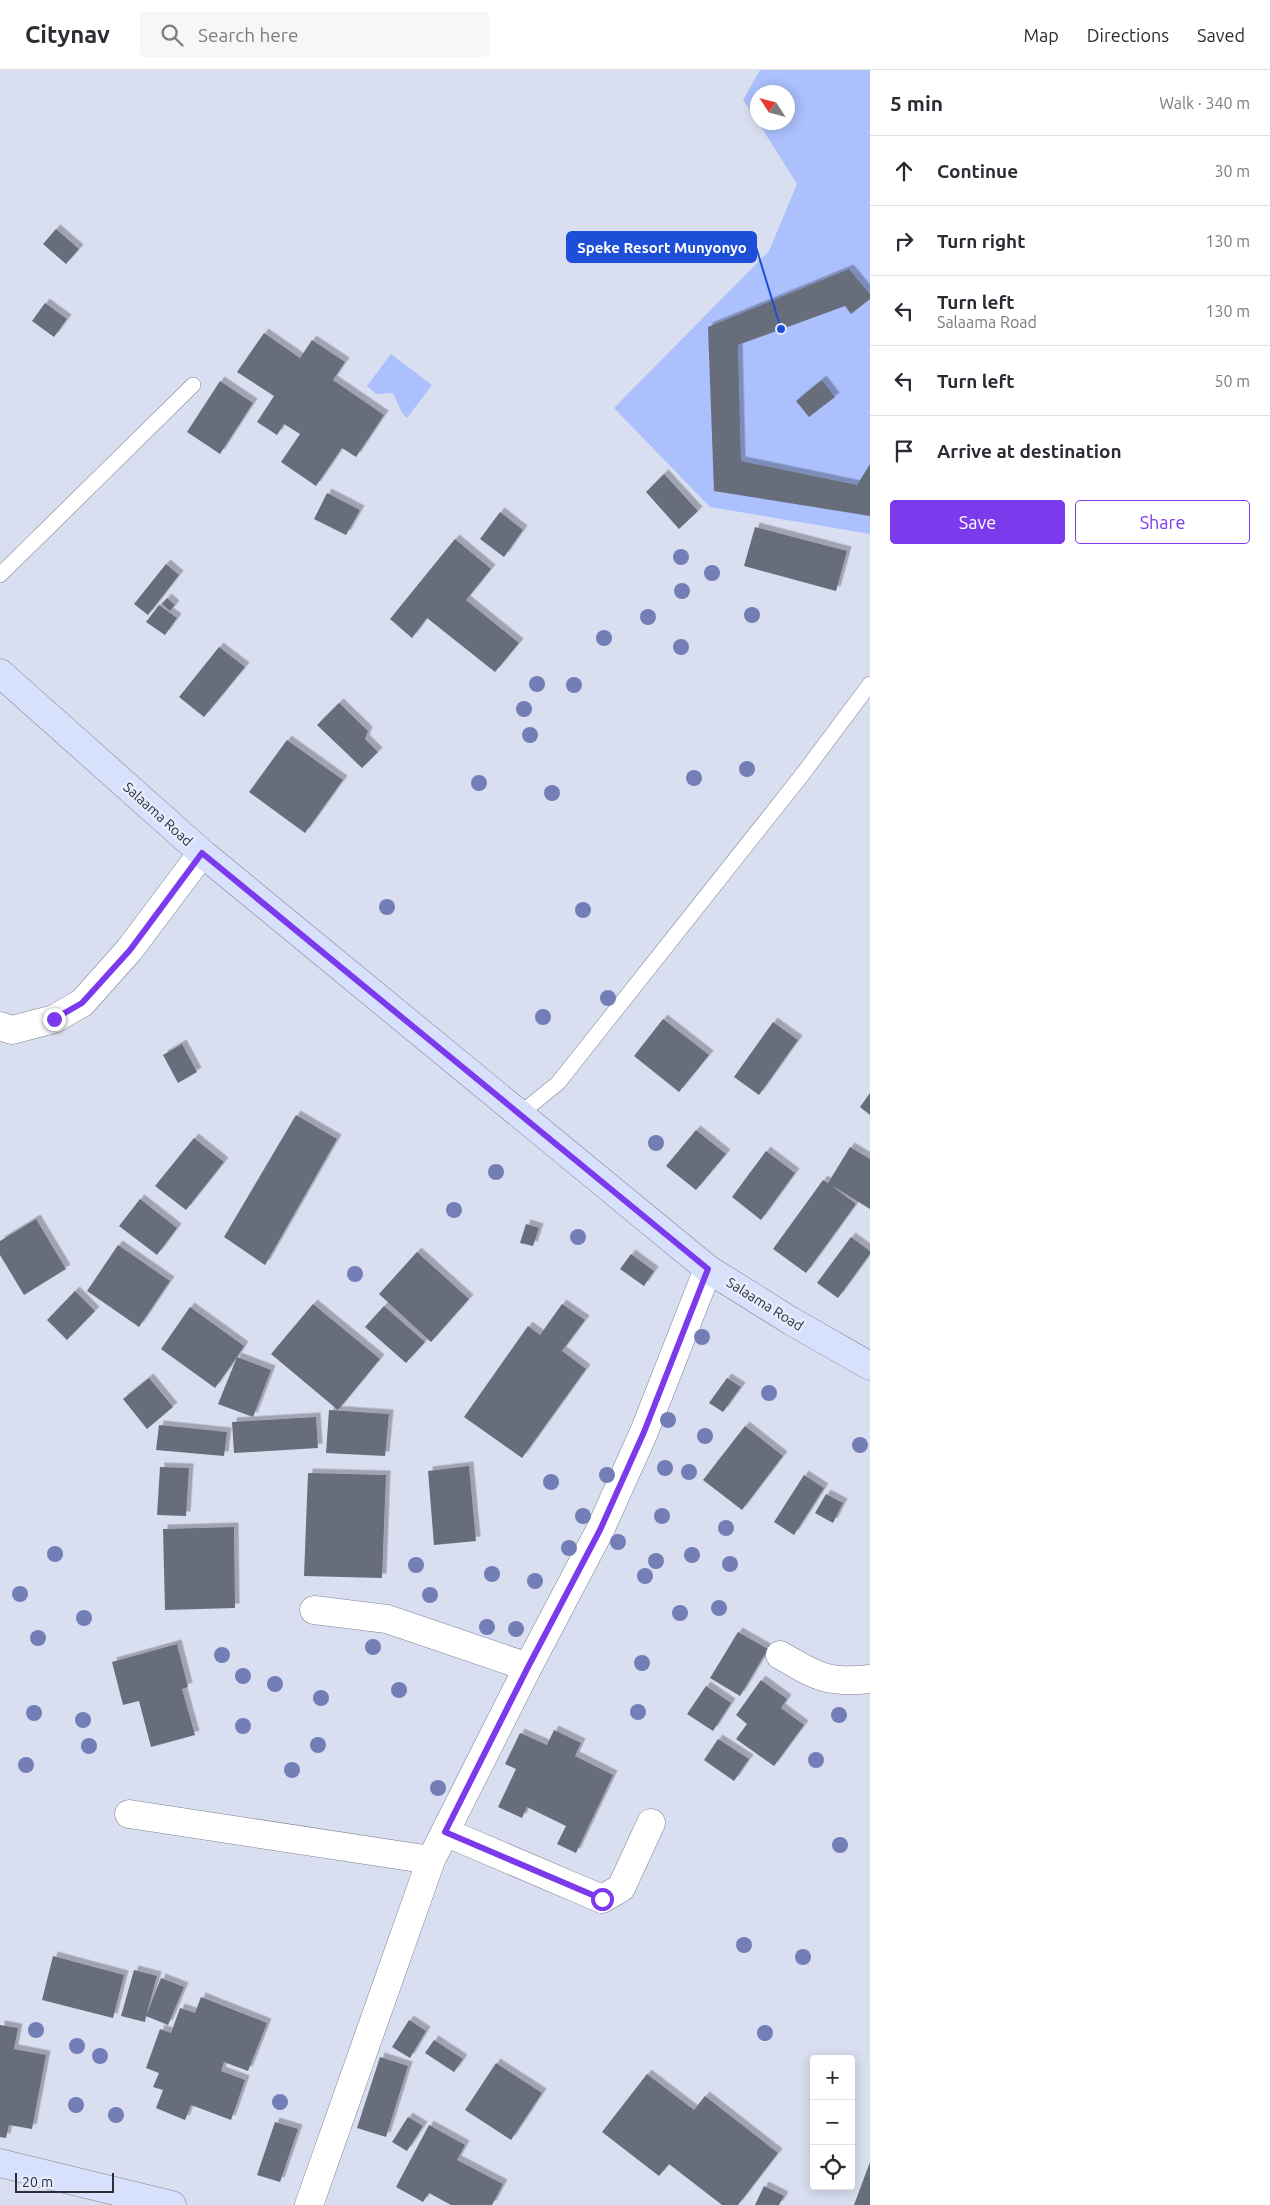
<!DOCTYPE html>
<meta charset="utf-8">
<style>
:root{--surface:#fff;--page:#f7f7f7;--text:#2b2b33;--muted:#7c7c81;--line:#e1e1e2;--accent:#7c3aed}
body{margin:0;font-family:Ubuntu,sans-serif;background:var(--page);color:var(--text)}
.controls{position:absolute;right:15px;bottom:15px;display:grid;overflow:hidden;border-radius:5px;box-shadow:0 2px 12px #0003}
.controls button{width:45px;height:45px;display:grid;place-items:center;padding:0;border:0;border-bottom:1px solid var(--line);background:var(--surface);color:var(--text);font:25px sans-serif}
.compass{position:absolute;left:750px;top:15px;width:45px;height:45px;border-radius:50%;background:var(--surface);box-shadow:0 2px 12px #0003;rotate:306deg}
.scale{position:absolute;left:15px;bottom:12px;width:99px;box-sizing:border-box;padding-left:5px;border:2px solid #2c2f35;border-top:0;font-size:14px;line-height:18px;white-space:nowrap;color:#2c2f35;-webkit-text-stroke:4px #e6ecfd;paint-order:stroke}
.stop{position:absolute;width:15px;height:15px;margin:-11px;border:4px solid #7c3aed;border-radius:50%;background:#fff}
.stop.end{background:#7c3aed;border-color:#fff;box-shadow:0 1px 5px #0008}
.list{margin:0;padding:0;list-style:none}
h2{display:flex;justify-content:space-between;align-items:center;height:65px;margin:0;padding:0 20px;font-size:21px}
h2 small{font-size:16px;font-weight:400;color:var(--muted)}
.list li{display:grid;grid-template-columns:32px 1fr auto;gap:15px;align-items:center;box-sizing:border-box;height:70px;padding:0 20px;border-top:1px solid var(--line)}
.list b{display:block;font-size:19px;white-space:nowrap}
.list p{margin:0;font-size:16px;white-space:nowrap;color:var(--muted)}
.list em{font-size:16px;font-style:normal;color:var(--muted)}
.actions{display:flex;gap:10px;padding:15px 20px}
.actions a{flex:1;padding:11px 0;border:1px solid var(--accent);border-radius:5px;text-align:center;font-size:18px;color:var(--accent)}
.actions .main{background:var(--accent);color:#fff}
.icon{flex:none;width:28px;height:28px;fill:none;stroke:currentColor;stroke-width:2;stroke-linecap:round;stroke-linejoin:round}
.map{position:relative;flex:none;width:870px;height:2135px;overflow:hidden}
header{display:flex;align-items:center;gap:30px;box-sizing:border-box;height:70px;padding:0 25px;background:var(--surface);border-bottom:1px solid var(--line)}
header strong{font-size:24px}
nav{display:flex;gap:28px;margin-inline-start:auto;font-size:18px}
.search{width:350px;height:45px;background:var(--page);display:flex;align-items:center;gap:12px;box-sizing:border-box;padding:0 18px;border-radius:5px;color:var(--muted);font-size:19px}
main{display:flex}
aside{flex:1;background:var(--surface)}
.map>svg:first-child{display:block}
.green{fill:#abc0fc}
.building{fill:#686d7c;filter:url(#shadow)}
.lines{fill:none;stroke-linecap:round;stroke-linejoin:round}
.lane-casing{stroke:#7d8392;stroke-width:16}
.street-casing{stroke:#7d8392;stroke-width:29}
.secondary-casing{stroke:#7d8392;stroke-width:29}
.lane{stroke:#fff;stroke-width:15}
.street{stroke:#fff;stroke-width:28}
.secondary{stroke:#d8e1fc;stroke-width:28}
.tree{fill:#737db6}
.route{stroke:#7c3aed;stroke-width:6}
.labels{text-anchor:middle;dominant-baseline:central;stroke-width:5;stroke-linejoin:round;paint-order:stroke}
.street-label{font-size:14px;fill:#2c2f35;stroke:#e6ecfd}
.leader{fill:none;stroke:#1d4ed8;stroke-width:2}
.callout-dot{fill:#1d4ed8;stroke:#e6ecfd;stroke-width:2}
.callout{fill:#1d4ed8;stroke:#1d4ed8;stroke-width:2}
.callout-label{font-size:15px;text-anchor:middle;font-weight:bold;fill:#fff}
</style>
<header>
<strong>Citynav</strong>
<div class="search"><svg class="icon" aria-label="search" viewBox="0 0 24 24"><circle cx="10" cy="10" r="6"/><path d="M15 15l6 6"/></svg>Search here</div>
<nav><a>Map</a><a>Directions</a><a>Saved</a></nav>
</header>
<main>
<div class="map">
<svg width="870" height="2135" viewBox="0 0 870 2135">
<defs>
<filter id="shadow"><feDropShadow dx="4.5" dy="-4.5" stdDeviation="0" flood-color="#0004"/></filter>
</defs>
<rect width="100%" height="100%" fill="#d9dff0"/>
<path class="green" d="M760,0H870V464L710,437L614,338L769,181L797,114L758,52H788V22H758V52L743,30Z
M391,284L432,315L407,348L402,343L393,323L376,324L367,316Z"/>
<path class="building" d="M56,159L79,179L66,194L43,174Z
M849,199L870,224V229L851,244L845,236L738,275L741,391L857,415L870,394V446L714,421L708,257Z
M45,233L67,249L54,267L32,251Z
M264,263L300,288L312,270L345,292L333,310L384,345L356,387L342,378L316,416L281,392L300,364L284,354L277,365L257,352L274,326L237,302Z
M822,310L835,327L809,347L796,331Z
M220,311L253,333L220,384L187,362Z
M664,404L698,441L679,459L646,422Z
M327,423L360,440L346,465L314,449Z
M500,442L523,460L504,487L480,469Z
M755,457L847,481L836,521L744,496Z
M455,469L491,499L466,530L519,573L495,602L427,548L412,568L390,549Z
M166,494L179,505L148,545L134,534Z
M167,528L175,535L170,541L162,534Z
M159,535L177,548L165,565L146,552Z
M219,577L245,597L204,647L179,627Z
M339,633L368,661L365,669L378,682L362,698L317,655Z
M287,670L343,710L305,763L249,722Z
M663,949L709,985L679,1022L634,986Z
M773,952L798,970L759,1025L734,1007Z
M182,974L197,1002L178,1013L163,985Z
M870,1023V1045L860,1037Z
M296,1045L337,1069L265,1195L224,1167Z
M696,1060L726,1084L696,1120L666,1096Z
M194,1068L224,1092L186,1140L155,1116Z
M850,1077L870,1089V1139L831,1115L856,1134L806,1203L773,1179L823,1110L828,1113Z
M766,1081L795,1103L761,1150L732,1127Z
M140,1129L177,1158L157,1185L119,1156Z
M36,1149L66,1199L24,1225L0,1185V1171Z
M526,1154L539,1158L533,1176L520,1173Z
M851,1167L870,1181V1184L838,1228L817,1213Z
M118,1175L170,1211L139,1257L87,1221Z
M417,1182L469,1229L431,1272L379,1224Z
M631,1184L654,1201L644,1216L620,1199Z
M75,1221L95,1241L67,1270L47,1250Z
M313,1234L380,1289L338,1340L271,1284Z
M562,1234L585,1250L562,1281L586,1299L522,1388L464,1347L528,1256L540,1265Z
M384,1236L425,1272L406,1293L365,1257Z
M190,1237L244,1276L237,1287L271,1300L253,1347L218,1334L237,1287L215,1318L161,1279Z
M149,1308L173,1337L147,1359L123,1329Z
M727,1308L741,1317L723,1342L709,1333Z
M329,1340L389,1344L385,1386L326,1383Z
M316,1347L318,1378L234,1383L232,1352Z
M159,1355L227,1362L224,1386L156,1380Z
M745,1356L783,1386L742,1440L703,1410Z
M469,1396L476,1471L434,1475L428,1401Z
M160,1397L189,1398L186,1446L157,1445Z
M308,1403L386,1405L382,1508L304,1506Z
M804,1405L824,1418L794,1465L774,1452Z
M826,1424L843,1433L833,1453L815,1443Z
M234,1457L235,1538L165,1540L163,1459Z
M738,1562L768,1579L740,1626L710,1608Z
M177,1574L188,1617L182,1619L195,1665L151,1677L139,1631L123,1635L112,1592Z
M761,1610L787,1629L781,1638L804,1655L774,1696L736,1669L747,1654L736,1645Z
M706,1616L731,1633L713,1661L687,1644Z
M554,1660L581,1673L575,1686L613,1705L576,1783L557,1774L566,1756L527,1737L522,1748L498,1737L516,1699L505,1694L520,1663L547,1675Z
M718,1669L749,1689L734,1711L704,1690Z
M53,1886L124,1905L113,1948L42,1930Z
M134,1900L157,1906L146,1946L161,1908L184,1917L168,1955L146,1946L145,1952L121,1946Z
M201,1927L267,1953L248,2001L224,1992L221,2001L245,2010L231,2050L191,2035L185,2050L156,2038L163,2020L153,2017L159,2003L146,1998L160,1959L171,1963L180,1938L195,1943Z
M409,1950L426,1961L410,1988L392,1977Z
M0,1955L18,1958L14,1979L46,1985L32,2059L9,2055L6,2068L0,2067Z
M434,1970L463,1989L454,2002L425,1983Z
M380,1987L408,1996L386,2067L357,2058Z
M496,1993L542,2023L511,2070L465,2040Z
M647,2004L694,2040L705,2026L778,2083L738,2135H722L669,2094L659,2106L602,2062Z
M408,2047L423,2056L407,2081L392,2072Z
M275,2052L298,2059L280,2112L257,2105Z
M429,2055L465,2075L457,2090L503,2114L492,2135H451L429,2123L423,2132L396,2117Z
M870,2092V2135H854Z
M764,2116L784,2126L779,2135H755Z"/>
<g class="lines">
<defs>
<path id="lane" d="M0,505L193,315
M520,1044L558,1013L802,705L870,614"/>
<path id="street" d="M0,956L12,960L54,949L82,933L130,879L202,783
M314,1540L387,1549L528,1597
M780,1585C816,1606 828,1614 870,1609
M129,1744L431,1790
M445,1762L602,1829L621,1818L651,1753
M309,2135L431,1790L528,1597L600,1460L644,1362L708,1199"/>
<path id="secondary" d="M0,603L202,783L708,1199L791,1251L870,1296
M0,2093L172,2135"/>
</defs>
<use href="#lane" class="lane-casing"/>
<use href="#street" class="street-casing"/>
<use href="#secondary" class="secondary-casing"/>
<use href="#lane" class="lane"/>
<use href="#street" class="street"/>
<use href="#secondary" class="secondary"/>
</g>
<g class="tree">
<circle cx="681" cy="487" r="8"/>
<circle cx="712" cy="503" r="8"/>
<circle cx="682" cy="521" r="8"/>
<circle cx="752" cy="545" r="8"/>
<circle cx="648" cy="547" r="8"/>
<circle cx="604" cy="568" r="8"/>
<circle cx="681" cy="577" r="8"/>
<circle cx="537" cy="614" r="8"/>
<circle cx="574" cy="615" r="8"/>
<circle cx="524" cy="639" r="8"/>
<circle cx="530" cy="665" r="8"/>
<circle cx="747" cy="699" r="8"/>
<circle cx="694" cy="708" r="8"/>
<circle cx="479" cy="713" r="8"/>
<circle cx="552" cy="723" r="8"/>
<circle cx="387" cy="837" r="8"/>
<circle cx="583" cy="840" r="8"/>
<circle cx="608" cy="928" r="8"/>
<circle cx="543" cy="947" r="8"/>
<circle cx="656" cy="1073" r="8"/>
<circle cx="496" cy="1102" r="8"/>
<circle cx="454" cy="1140" r="8"/>
<circle cx="578" cy="1167" r="8"/>
<circle cx="355" cy="1204" r="8"/>
<circle cx="702" cy="1267" r="8"/>
<circle cx="769" cy="1323" r="8"/>
<circle cx="668" cy="1350" r="8"/>
<circle cx="705" cy="1366" r="8"/>
<circle cx="860" cy="1375" r="8"/>
<circle cx="665" cy="1398" r="8"/>
<circle cx="689" cy="1402" r="8"/>
<circle cx="607" cy="1405" r="8"/>
<circle cx="551" cy="1412" r="8"/>
<circle cx="583" cy="1446" r="8"/>
<circle cx="662" cy="1446" r="8"/>
<circle cx="726" cy="1458" r="8"/>
<circle cx="618" cy="1472" r="8"/>
<circle cx="569" cy="1478" r="8"/>
<circle cx="55" cy="1484" r="8"/>
<circle cx="692" cy="1485" r="8"/>
<circle cx="656" cy="1491" r="8"/>
<circle cx="730" cy="1494" r="8"/>
<circle cx="416" cy="1495" r="8"/>
<circle cx="492" cy="1504" r="8"/>
<circle cx="645" cy="1506" r="8"/>
<circle cx="535" cy="1511" r="8"/>
<circle cx="20" cy="1524" r="8"/>
<circle cx="430" cy="1525" r="8"/>
<circle cx="719" cy="1538" r="8"/>
<circle cx="680" cy="1543" r="8"/>
<circle cx="84" cy="1548" r="8"/>
<circle cx="487" cy="1557" r="8"/>
<circle cx="516" cy="1559" r="8"/>
<circle cx="38" cy="1568" r="8"/>
<circle cx="373" cy="1577" r="8"/>
<circle cx="222" cy="1585" r="8"/>
<circle cx="642" cy="1593" r="8"/>
<circle cx="243" cy="1606" r="8"/>
<circle cx="275" cy="1614" r="8"/>
<circle cx="399" cy="1620" r="8"/>
<circle cx="321" cy="1628" r="8"/>
<circle cx="638" cy="1642" r="8"/>
<circle cx="34" cy="1643" r="8"/>
<circle cx="839" cy="1645" r="8"/>
<circle cx="83" cy="1650" r="8"/>
<circle cx="243" cy="1656" r="8"/>
<circle cx="318" cy="1675" r="8"/>
<circle cx="89" cy="1676" r="8"/>
<circle cx="816" cy="1690" r="8"/>
<circle cx="26" cy="1695" r="8"/>
<circle cx="292" cy="1700" r="8"/>
<circle cx="438" cy="1718" r="8"/>
<circle cx="840" cy="1775" r="8"/>
<circle cx="744" cy="1875" r="8"/>
<circle cx="803" cy="1887" r="8"/>
<circle cx="36" cy="1960" r="8"/>
<circle cx="765" cy="1963" r="8"/>
<circle cx="77" cy="1976" r="8"/>
<circle cx="100" cy="1986" r="8"/>
<circle cx="280" cy="2032" r="8"/>
<circle cx="76" cy="2035" r="8"/>
<circle cx="116" cy="2045" r="8"/>
</g>
<g class="lines">
<path class="route" d="M54,949L82,933L130,880L202,783L708,1199L644,1362L600,1460L528,1597L445,1762L602,1829"/>
</g>
<g class="labels">
<g class="street-label">
<text transform="translate(158 744) rotate(42)">Salaama Road</text>
<text transform="translate(765 1234) rotate(32)">Salaama Road</text>
</g>
</g>
<path class="leader" d="M781 259L756 177"/>
<circle class="callout-dot" cx="781" cy="259" r="5"/>
<rect class="callout" x="567" y="162" width="189" height="30" rx="5"/>
<g class="callout-label">
<text x="662" y="183">Speke Resort Munyonyo</text>
</g>
</svg>
<div class="controls">
<button>+</button>
<button>−</button>
<button><svg class="icon" aria-label="locate" viewBox="0 0 24 24"><circle cx="12" cy="12" r="6"/><path d="M12 2v4M12 18v4M2 12h4M18 12h4"/></svg></button>
</div>
<svg class="compass" viewBox="-18 -18 36 36"><path d="M0-13l5 13h-10z" fill="#e53935"/><path d="M0 13l5-13h-10z" fill="#7c7c81"/></svg>
<div class="scale">20 m</div>
<div class="stop" style="left:602px;top:1829px"></div>
<div class="stop end" style="left:54px;top:949px"></div>
</div>
<aside>
<h2>5 min<small>Walk · 340 m</small></h2>
<ul class="list">
<li><svg class="icon" aria-label="ahead" viewBox="0 0 24 24"><path d="M12 20V5M6 11l6-6 6 6"/></svg><div><b>Continue</b></div><em>30 m</em></li>
<li><svg class="icon" aria-label="right" viewBox="0 0 24 24"><path d="M7 20v-9h11M14 6l5 5-5 5"/></svg><div><b>Turn right</b></div><em>130 m</em></li>
<li><svg class="icon" aria-label="left" viewBox="0 0 24 24"><path d="M17 20v-9H6M10 6l-5 5 5 5"/></svg><div><b>Turn left</b><p>Salaama Road</p></div><em>130 m</em></li>
<li><svg class="icon" aria-label="left" viewBox="0 0 24 24"><path d="M17 20v-9H6M10 6l-5 5 5 5"/></svg><div><b>Turn left</b></div><em>50 m</em></li>
<li><svg class="icon" aria-label="arrive" viewBox="0 0 24 24"><path d="M6 21V4h12l-3 4 3 4H6"/></svg><div><b>Arrive at destination</b></div></li>
</ul>
<div class="actions"><a class="main">Save</a><a>Share</a></div>
</aside>
</main>
